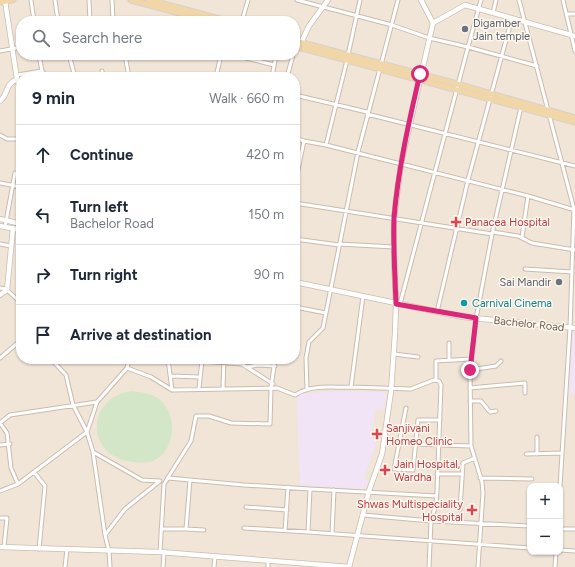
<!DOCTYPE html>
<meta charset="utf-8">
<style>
:root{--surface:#fff;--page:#f6f6f7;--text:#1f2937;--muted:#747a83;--line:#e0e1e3}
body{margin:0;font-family:Figtree,sans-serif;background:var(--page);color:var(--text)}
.controls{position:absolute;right:12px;bottom:12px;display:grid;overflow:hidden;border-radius:8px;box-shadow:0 1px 3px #0004}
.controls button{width:36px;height:36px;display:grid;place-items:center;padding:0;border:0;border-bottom:1px solid var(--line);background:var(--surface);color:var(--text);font:20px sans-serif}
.stop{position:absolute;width:12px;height:12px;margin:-9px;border:3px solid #db2777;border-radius:50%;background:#fff}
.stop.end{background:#db2777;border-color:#fff;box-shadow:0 1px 4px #0008}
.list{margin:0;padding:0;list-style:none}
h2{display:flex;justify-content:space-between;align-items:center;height:52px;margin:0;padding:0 16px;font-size:17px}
h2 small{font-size:13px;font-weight:400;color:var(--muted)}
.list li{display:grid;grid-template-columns:26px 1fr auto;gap:12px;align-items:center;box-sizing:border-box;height:60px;padding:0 16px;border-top:1px solid var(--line)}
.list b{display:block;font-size:15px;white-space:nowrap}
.list p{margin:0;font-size:13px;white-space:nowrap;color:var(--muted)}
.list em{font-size:13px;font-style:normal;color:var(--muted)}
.icon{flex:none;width:22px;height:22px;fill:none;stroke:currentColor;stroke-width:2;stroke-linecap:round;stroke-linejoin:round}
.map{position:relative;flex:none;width:575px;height:567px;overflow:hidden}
.search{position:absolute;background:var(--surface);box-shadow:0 1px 3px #0004;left:16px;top:16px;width:284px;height:44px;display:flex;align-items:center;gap:10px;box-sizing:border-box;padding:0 14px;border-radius:16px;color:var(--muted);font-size:15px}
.panel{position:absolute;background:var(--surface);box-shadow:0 1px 3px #0004;left:16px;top:72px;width:284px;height:292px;border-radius:16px}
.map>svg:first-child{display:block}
.residential{fill:#f1e5d7;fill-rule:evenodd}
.education{fill:#f0e4f6}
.green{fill:#d3e6c7}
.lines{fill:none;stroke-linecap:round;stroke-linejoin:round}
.street-casing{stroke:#cbbbaf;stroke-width:5}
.secondary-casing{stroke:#cdbcad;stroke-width:6}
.primary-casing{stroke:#d7d1ce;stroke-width:7}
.street{stroke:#fff;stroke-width:3}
.secondary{stroke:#fff;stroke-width:4.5}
.primary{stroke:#f1d7a7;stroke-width:5}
.route{stroke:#db2777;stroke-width:5}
.worship-dot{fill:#6b7280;stroke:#fdf7ee;stroke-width:1.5}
.health-dot{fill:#e0444e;stroke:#fdf7ee;stroke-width:1.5}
.culture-dot{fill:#0f9aa8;stroke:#fdf7ee;stroke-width:1.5}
.labels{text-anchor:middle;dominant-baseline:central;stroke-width:3;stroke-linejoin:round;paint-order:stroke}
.worship-label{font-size:11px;fill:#5b616d;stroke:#fdf7ee;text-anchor:start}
.health-label{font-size:11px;fill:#be3a42;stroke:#fdf7ee;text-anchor:start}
.culture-label{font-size:11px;fill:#0d838f;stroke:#fdf7ee;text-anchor:start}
.street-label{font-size:11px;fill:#715b4f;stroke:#fdf7ee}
</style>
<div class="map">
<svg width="575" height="567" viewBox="0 0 575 567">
<rect width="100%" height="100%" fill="#faf3e8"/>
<path class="residential" d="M0,0H575V567H0ZM21,21H295V55H21ZM21,77H295V359H21ZM530,486H560V552H530Z"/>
<path class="education" d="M573,333H575V394H569Z
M336,391L381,392L387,395L383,410L376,409L370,438L377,440L364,479L368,481L365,489L300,485L297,398L300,394Z"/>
<path class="green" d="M131,391C140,392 152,393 159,399C179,415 176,454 150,462C145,463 138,462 132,462C86,456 85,399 131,391Z"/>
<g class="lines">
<defs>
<path id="street" d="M31,0L34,21
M55,0L58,21
M89,0L90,21
M112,0L113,21
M297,0L392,25L429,38L468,47L481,0
M519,0L574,209L570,328L560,486
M563,0L575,51
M493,13L496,0
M567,14H575
M242,21L248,0
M0,51L21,47
M69,55L75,77
M125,55L129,77
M234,55L274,65
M348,55L360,0
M70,58L77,55
M42,71L47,77
M102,71L103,77
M17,75L42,71L39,55
M216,77L221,55
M272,77L276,55
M287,77L293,55
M15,80L21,87
M295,95L367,112
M367,114L575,166
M0,135L7,139H21
M295,138L304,141
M326,145L528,196L575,210
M0,183L21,187
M295,184L304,141L326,145L347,60
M295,203L492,234L521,107
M5,227L15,173L21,174
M493,232L518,236L532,243L575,250
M522,237L528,196
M295,239L339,245
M0,244L11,246
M339,244L394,247
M525,269L572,272
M0,288L7,289
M7,290L21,303
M400,304L468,47L537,66
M295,307L326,313
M437,312L468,180L512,18
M449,343V360
M394,354L418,357
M0,358L21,340
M51,359L66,375L73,405L87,432L93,452L105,535L109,551L110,567
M168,359L172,390L277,388L295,395C311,384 333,388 351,387L363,296
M234,359L273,384
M202,361L242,364
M247,367L258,365L275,366
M127,368L151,377L172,390
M470,370L496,366L501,361
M170,376L200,377
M436,380V361L471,359
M351,387L411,389L434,380L439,381L441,385L437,491L436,504L431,521L429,567
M199,388L202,360
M223,388L224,359
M470,388L525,383V393
M307,390L306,358L309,342L323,328L358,152L398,0
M470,401H481L490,412L496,411
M406,408L394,469L413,470L418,420H440
M0,423L10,415L97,402L127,368L129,359
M0,423L7,433L11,468L18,484
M537,437V454
M384,443L471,446
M0,445L10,444
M93,452L142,480L160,481L125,509L105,535
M526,454L562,453
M34,472L45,486L39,549
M437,474H462
M480,478L532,479
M167,479L191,441L196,416H209L231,423L270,424L271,388L275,359
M190,480L186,529L204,530
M310,489L437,496
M0,491L18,484L87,432L97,402
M246,507L287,510
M460,510L463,463L475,458
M363,515L431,521L530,526
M0,518H7L4,547
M244,528L308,532
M161,529H186
M564,529H575
M285,531L288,487
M332,534L334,490
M560,550L575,551
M160,552L164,484L168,478L244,485L310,489L308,532L530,548
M268,561V567
M65,567L67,549
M163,567L164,553
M214,567L215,557
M478,567L483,493L482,482L471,446L470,373L476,319L492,234
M555,567L556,552"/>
<path id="secondary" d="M433,23L465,5L575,36
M301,43L309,26L328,0
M0,101C9,94 4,85 17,79L5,1
M0,219L21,224
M0,226L21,230
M295,282L463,317L575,328
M0,295L7,290L13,228
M0,547L160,552L349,567
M349,567L369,491L382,454L391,391L395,334L396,304L394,261V218L401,163L433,23L421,0"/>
<path id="primary" d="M131,0L209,21
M149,0L227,21
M0,2L13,0
M295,41L457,84L575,118
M295,46L575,122"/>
</defs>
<use href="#street" class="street-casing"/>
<use href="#secondary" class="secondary-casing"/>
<use href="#primary" class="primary-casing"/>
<use href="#street" class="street"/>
<use href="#secondary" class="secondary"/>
<use href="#primary" class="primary"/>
</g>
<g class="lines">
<path class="route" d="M420,74C409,121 398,170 394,218C393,247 395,275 396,304L476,318L470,370"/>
</g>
<g class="worship-dot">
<circle cx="465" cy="29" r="4"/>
<circle cx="559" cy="282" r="4"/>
</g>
<g class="health-dot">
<path d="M454 216h4v4h4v4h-4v4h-4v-4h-4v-4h4z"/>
<path d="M375 428h4v4h4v4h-4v4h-4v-4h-4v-4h4z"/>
<path d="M383 464h4v4h4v4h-4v4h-4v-4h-4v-4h4z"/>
<path d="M470 504h4v4h4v4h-4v4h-4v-4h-4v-4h4z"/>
</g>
<circle class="culture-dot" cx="464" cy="303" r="4"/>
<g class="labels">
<g class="worship-label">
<text x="473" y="23">Digamber<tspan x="473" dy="13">Jain temple</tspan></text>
<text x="551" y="282" text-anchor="end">Sai Mandir</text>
</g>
<g class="health-label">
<text x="465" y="222">Panacea Hospital</text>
<text x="386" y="428">Sanjivani<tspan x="386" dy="13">Homeo Clinic</tspan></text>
<text x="394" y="464">Jain Hospital,<tspan x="394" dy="13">Wardha</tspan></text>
<text x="463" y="504" text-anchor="end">Shwas Multispeciality<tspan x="463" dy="13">Hospital</tspan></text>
</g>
<g class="culture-label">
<text x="472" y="303">Carnival Cinema</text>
</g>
<g class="street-label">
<text transform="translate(529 324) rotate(6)">Bachelor Road</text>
</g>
</g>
</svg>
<div class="controls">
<button>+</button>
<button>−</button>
</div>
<div class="stop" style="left:420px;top:74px"></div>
<div class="stop end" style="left:470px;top:370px"></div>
<div class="search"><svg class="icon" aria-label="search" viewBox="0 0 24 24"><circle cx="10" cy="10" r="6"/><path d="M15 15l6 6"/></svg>Search here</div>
<section class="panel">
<h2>9 min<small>Walk · 660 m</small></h2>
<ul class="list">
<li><svg class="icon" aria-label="ahead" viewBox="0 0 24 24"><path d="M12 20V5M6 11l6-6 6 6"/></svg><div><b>Continue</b></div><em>420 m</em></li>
<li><svg class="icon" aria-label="left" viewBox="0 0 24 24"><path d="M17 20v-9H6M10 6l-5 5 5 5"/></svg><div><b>Turn left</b><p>Bachelor Road</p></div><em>150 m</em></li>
<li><svg class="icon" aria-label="right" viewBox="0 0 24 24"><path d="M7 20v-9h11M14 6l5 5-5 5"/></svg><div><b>Turn right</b></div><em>90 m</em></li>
<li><svg class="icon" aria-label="arrive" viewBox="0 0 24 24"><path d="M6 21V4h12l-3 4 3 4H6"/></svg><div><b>Arrive at destination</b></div></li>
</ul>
</section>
</div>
